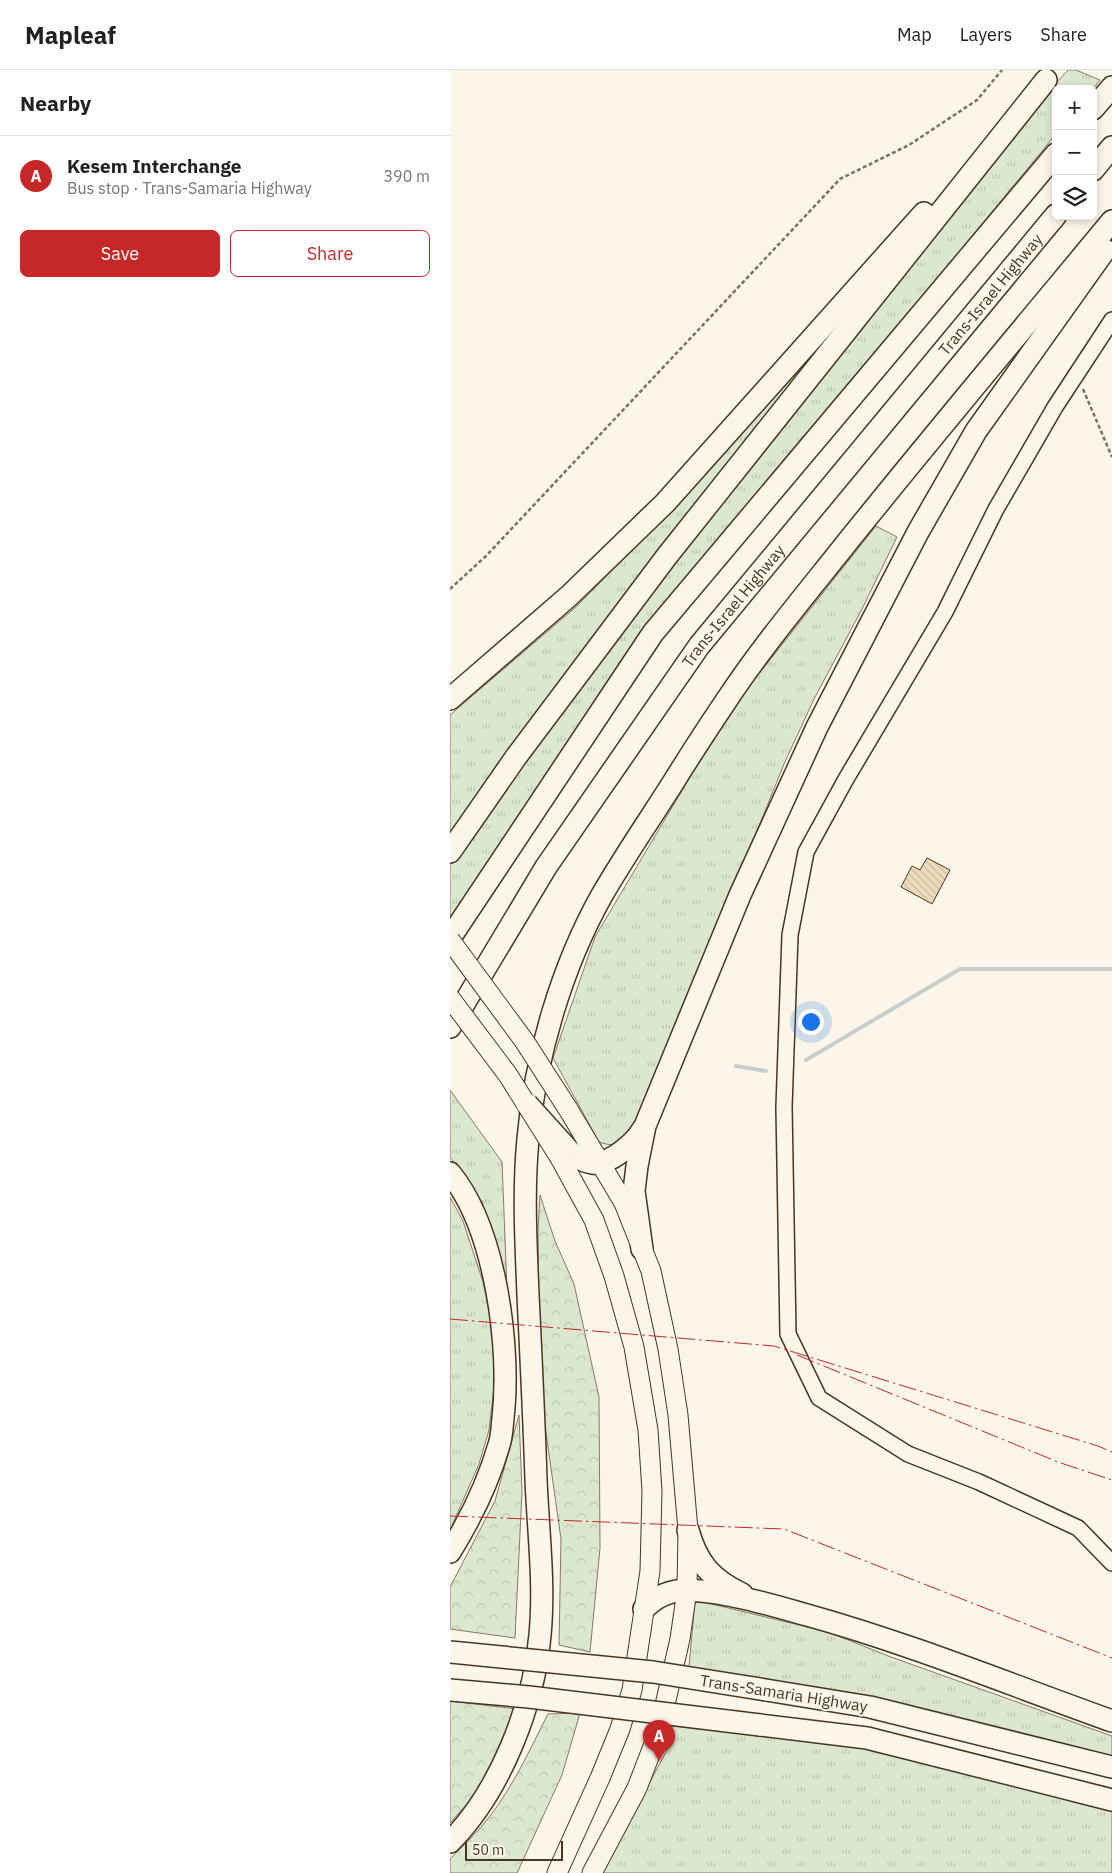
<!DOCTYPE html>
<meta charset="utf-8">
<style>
:root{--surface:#fff;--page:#f6f6f6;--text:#202124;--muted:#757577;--line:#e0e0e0;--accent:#c62828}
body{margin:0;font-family:"IBM Plex Sans",sans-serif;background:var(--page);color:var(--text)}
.controls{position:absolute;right:15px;top:15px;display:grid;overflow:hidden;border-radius:8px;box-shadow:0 2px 8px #0003}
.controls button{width:45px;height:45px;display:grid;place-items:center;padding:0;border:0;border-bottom:1px solid var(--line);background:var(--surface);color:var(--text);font:25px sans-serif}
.scale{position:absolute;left:15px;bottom:12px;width:98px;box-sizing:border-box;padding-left:5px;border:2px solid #4a3520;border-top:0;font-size:14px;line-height:18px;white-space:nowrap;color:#4a3520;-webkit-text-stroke:4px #fbf6e9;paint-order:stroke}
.you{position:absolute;left:360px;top:951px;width:18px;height:18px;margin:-12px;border:4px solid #fff;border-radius:50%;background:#1a73e8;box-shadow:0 0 0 8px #1a73e833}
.badge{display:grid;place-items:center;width:32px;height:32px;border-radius:50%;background:var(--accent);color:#fff;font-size:16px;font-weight:700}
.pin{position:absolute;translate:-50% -41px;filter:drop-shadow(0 1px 2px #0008)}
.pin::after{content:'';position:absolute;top:26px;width:18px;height:15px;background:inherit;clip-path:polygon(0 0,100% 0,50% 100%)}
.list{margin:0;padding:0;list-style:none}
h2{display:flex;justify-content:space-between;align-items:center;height:65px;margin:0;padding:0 20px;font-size:21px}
h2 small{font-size:16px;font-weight:400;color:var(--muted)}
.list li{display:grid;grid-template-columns:32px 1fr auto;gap:15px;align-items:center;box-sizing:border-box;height:80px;padding:0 20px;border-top:1px solid var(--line)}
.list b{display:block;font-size:19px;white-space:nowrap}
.list p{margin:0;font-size:16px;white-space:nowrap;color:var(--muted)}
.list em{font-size:16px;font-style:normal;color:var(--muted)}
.actions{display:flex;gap:10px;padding:15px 20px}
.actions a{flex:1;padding:11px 0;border:1px solid var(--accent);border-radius:8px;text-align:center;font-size:18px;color:var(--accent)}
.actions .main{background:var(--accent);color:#fff}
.icon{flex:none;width:28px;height:28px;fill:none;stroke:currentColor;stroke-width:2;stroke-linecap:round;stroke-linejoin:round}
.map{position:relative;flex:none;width:662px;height:1803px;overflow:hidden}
header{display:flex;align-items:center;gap:30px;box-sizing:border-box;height:70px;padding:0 25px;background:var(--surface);border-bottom:1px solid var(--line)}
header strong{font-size:24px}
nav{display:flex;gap:28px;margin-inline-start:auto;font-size:18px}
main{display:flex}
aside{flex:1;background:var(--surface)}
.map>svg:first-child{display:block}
.grass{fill:url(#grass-tufts);stroke:#887966}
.forest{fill:url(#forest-crowns);stroke:#887966}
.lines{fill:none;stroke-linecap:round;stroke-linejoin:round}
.stream{stroke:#c9cecd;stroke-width:4}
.building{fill:url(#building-back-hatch);stroke:#4a3520}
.minor-casing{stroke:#4a3520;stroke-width:18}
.major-casing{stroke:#4a3520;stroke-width:21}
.highway-casing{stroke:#4a3520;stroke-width:24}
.path{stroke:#7f6f5c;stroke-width:2.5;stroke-dasharray:4 2.5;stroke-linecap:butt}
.minor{stroke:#fbf6e9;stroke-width:15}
.major{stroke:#fbf6e9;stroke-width:19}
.highway{stroke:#fbf6e9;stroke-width:21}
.major-bridge-casing{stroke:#4a3520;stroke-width:21;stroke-linecap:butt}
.highway-bridge-casing{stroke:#4a3520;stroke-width:24;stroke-linecap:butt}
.major-bridge{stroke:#fbf6e9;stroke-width:19}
.highway-bridge{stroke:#fbf6e9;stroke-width:21}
.power{stroke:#c62828;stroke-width:1;stroke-dasharray:18 4 2.5 4;stroke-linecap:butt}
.labels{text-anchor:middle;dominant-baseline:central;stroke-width:4;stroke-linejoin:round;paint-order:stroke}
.street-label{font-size:16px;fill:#4a3520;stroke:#fbf6e9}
</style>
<header>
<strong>Mapleaf</strong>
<nav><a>Map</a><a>Layers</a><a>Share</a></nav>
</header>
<main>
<aside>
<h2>Nearby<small></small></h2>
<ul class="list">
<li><span class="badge">A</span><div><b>Kesem Interchange</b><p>Bus stop · Trans-Samaria Highway</p></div><em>390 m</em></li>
</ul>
<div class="actions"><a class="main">Save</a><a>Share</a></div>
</aside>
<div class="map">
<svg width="662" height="1803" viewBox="0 0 662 1803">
<defs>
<pattern id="grass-tufts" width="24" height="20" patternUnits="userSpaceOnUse" patternTransform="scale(1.25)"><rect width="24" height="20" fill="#dce7d0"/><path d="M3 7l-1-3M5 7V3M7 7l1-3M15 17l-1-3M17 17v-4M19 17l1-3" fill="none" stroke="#bec7b2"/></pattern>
<pattern id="forest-crowns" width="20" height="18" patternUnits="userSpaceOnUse" patternTransform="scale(1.25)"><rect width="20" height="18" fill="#dce7d0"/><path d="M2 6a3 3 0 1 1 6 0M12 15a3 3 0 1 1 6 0" fill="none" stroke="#bec7b2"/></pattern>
<pattern id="building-back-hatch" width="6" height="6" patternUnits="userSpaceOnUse" patternTransform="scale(1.25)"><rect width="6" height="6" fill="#ecdcbc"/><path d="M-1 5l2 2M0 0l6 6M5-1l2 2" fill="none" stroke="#ccbda1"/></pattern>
</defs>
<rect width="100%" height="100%" fill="#fbf6e9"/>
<path class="grass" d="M618,0H626L650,10L643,19H606V64L378,341L0,850V645L126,537L229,432L531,94Z
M426,456L447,467L412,539L364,629L334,694L189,1054C174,1070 172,1080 149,1072L103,988L145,867L243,702L300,615Z
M0,1020L52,1092L57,1219L32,1132L0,1087Z
M0,1127L13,1151L33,1212L44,1263V1317L39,1360L29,1394L0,1460Z
M245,1530L378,1562L441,1587L662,1666V1687L239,1597Z
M222,1656L410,1676L662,1741V1803H151L217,1680Z"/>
<path class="forest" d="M90,1125L105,1171L124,1214L149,1327L150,1478L140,1582L109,1575L111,1469L94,1349L89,1277L88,1160Z
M69,1345L72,1422L65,1568L0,1559V1517L45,1431Z
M0,1631L67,1639L38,1710L0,1753Z
M130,1643L112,1705L67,1803H0V1789C14,1775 28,1762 40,1746C64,1715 80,1679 98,1644Z"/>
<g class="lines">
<path class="stream" d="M356,990L510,899H662
M286,996L316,1001"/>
</g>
<path class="building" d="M477,788L500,800L482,834L451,817L462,796L470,800Z"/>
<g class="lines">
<defs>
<path id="minor" d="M662,250L605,337L546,439L495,542L396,709L356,782L340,865L334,1037L338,1264L369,1328L458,1384L529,1412L628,1458L662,1493"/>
<path id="major" d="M118,1039L174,1133L201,1201L218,1279L228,1345L238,1460L237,1520L230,1569L209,1661L187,1718L142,1803
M107,1803L150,1708L170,1659L182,1620L200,1501L202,1421L198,1360L184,1277L164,1206L144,1150L110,1088"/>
<g id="highway">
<path d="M643,39L662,17"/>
<path d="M643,100L662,77"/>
<path d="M0,629L119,526L215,433L474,143"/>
<path d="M0,782L66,687L217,486L596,10"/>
<path d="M0,868L203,563L606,84"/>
<path id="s1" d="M0,957L96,797L249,576L606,145"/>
<path d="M113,1074C120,1083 130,1091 142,1093C160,1095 185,1073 193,1059"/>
<path d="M0,1103C46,1159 61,1278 53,1348C52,1357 52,1366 49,1375C38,1413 21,1448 0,1482"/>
<path d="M192,1179L184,1121L187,1096L195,1056L290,825L367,657L468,462L526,361L655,180"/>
<path d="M238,1460C247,1493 261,1509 292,1524"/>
<path d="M194,1539C206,1526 220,1520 238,1520C278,1522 318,1534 357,1545C461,1574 561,1615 662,1651"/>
<path d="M316,1620L420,1637L662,1697"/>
<path d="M310,1655L417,1668L662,1730"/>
<path d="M0,1772C50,1722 84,1635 90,1565C95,1513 88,1461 86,1409C84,1348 81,1287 78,1225C76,1174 73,1121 78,1069C85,987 112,896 152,825C174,787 198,752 221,716C239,687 257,659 276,631C313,575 357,523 399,470C485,363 574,257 662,151"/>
</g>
</defs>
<use href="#minor" class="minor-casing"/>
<use href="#major" class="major-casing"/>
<use href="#highway" class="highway-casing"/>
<path class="path" d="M633,319L662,387
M0,519L36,486L390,109L459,75L527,30L552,0"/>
<use href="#minor" class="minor"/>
<use href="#major" class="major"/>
<use href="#highway" class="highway"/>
<defs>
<path id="major-bridge" d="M0,870L75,972L118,1039
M0,928L58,1005L110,1088"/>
<path id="highway-bridge" d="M77,1034L113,1074
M0,1582L203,1602L316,1620
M0,1620L79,1627L310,1655"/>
</defs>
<use href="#major-bridge" class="major-bridge-casing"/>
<use href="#highway-bridge" class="highway-bridge-casing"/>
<use href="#major-bridge" class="major-bridge"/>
<use href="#highway-bridge" class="highway-bridge"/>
<path class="power" d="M0,1249L324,1276L648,1376L662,1382
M347,1285L608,1392L662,1410
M0,1446L334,1459L662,1588"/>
</g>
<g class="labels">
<g class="street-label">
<text stroke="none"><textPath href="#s1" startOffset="912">Trans-Israel Highway</textPath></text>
<text stroke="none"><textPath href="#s1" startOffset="508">Trans-Israel Highway</textPath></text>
<text transform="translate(334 1623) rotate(9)">Trans-Samaria Highway</text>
</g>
</g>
</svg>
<div class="controls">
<button>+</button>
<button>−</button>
<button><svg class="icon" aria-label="layers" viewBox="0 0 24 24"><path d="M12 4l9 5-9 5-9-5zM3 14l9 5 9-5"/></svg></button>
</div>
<div class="scale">50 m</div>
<div class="you"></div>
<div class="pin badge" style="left:209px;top:1691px">A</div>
</div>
</main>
